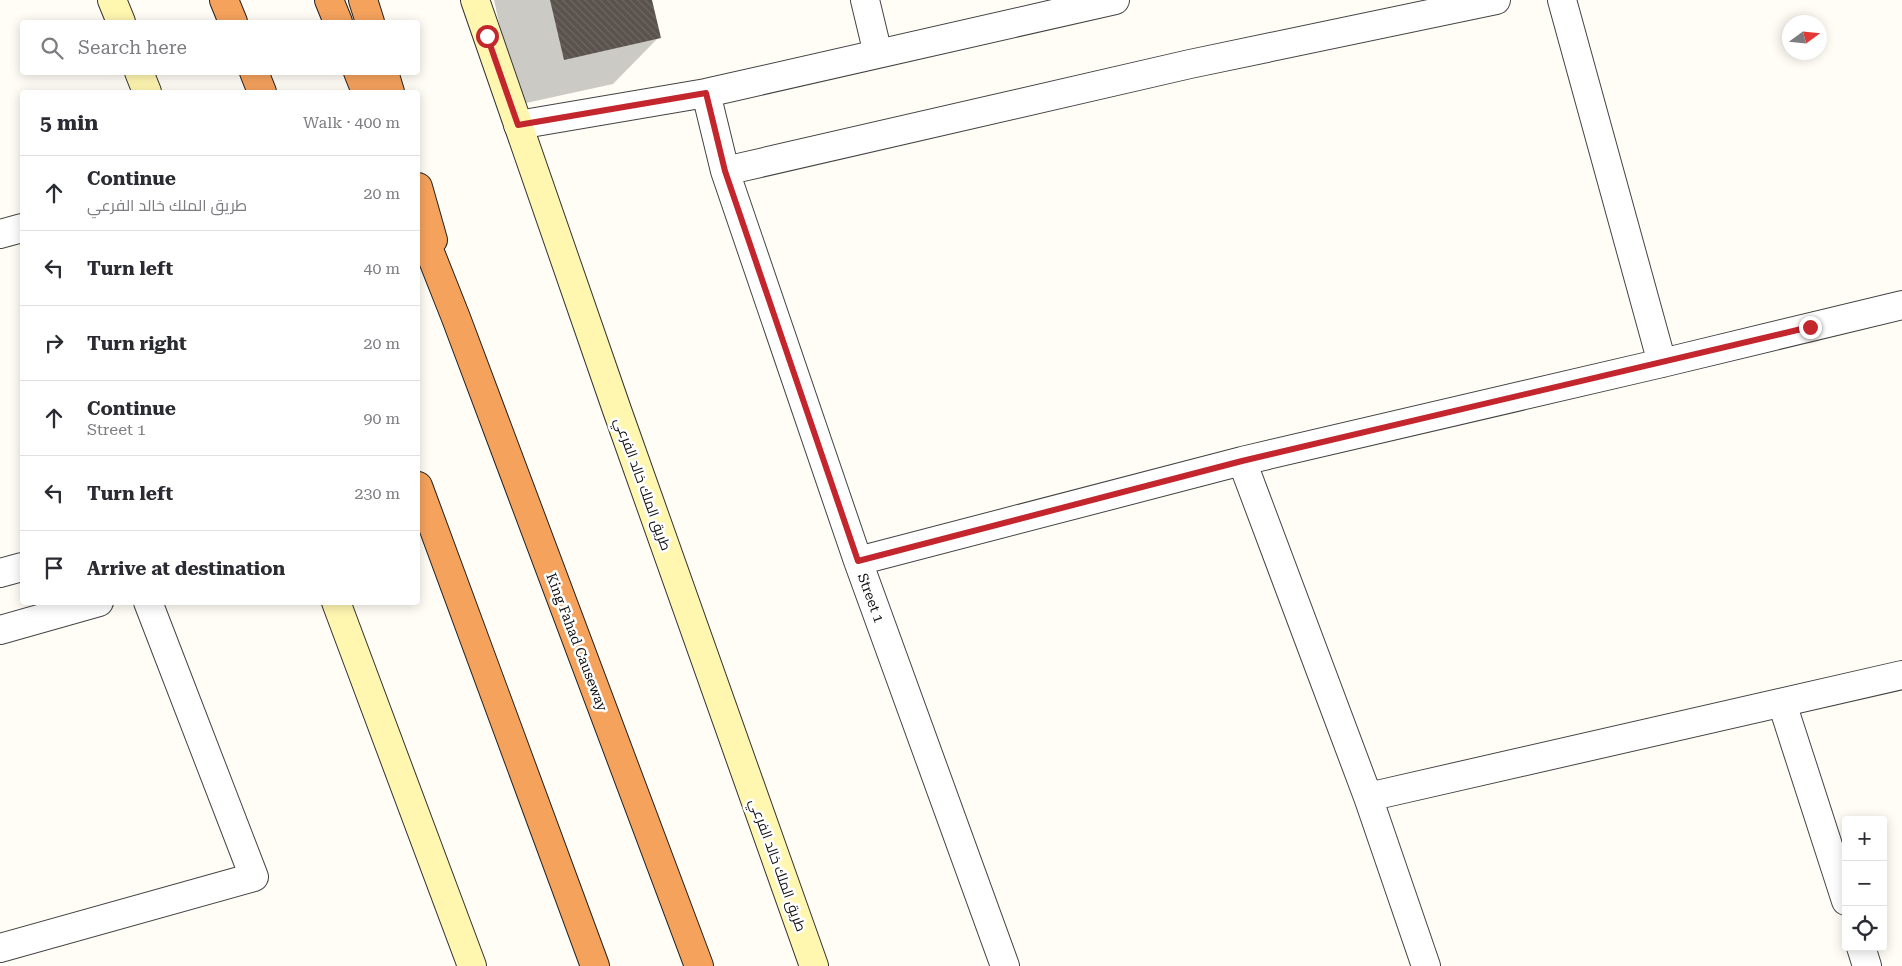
<!DOCTYPE html>
<meta charset="utf-8">
<style>
:root{--surface:#fff;--page:#f2f2f3;--text:#2b2b33;--muted:#7c7c81;--line:#e1e1e2}
body{margin:0;font-family:"Roboto Serif",Cairo,serif;background:var(--page);color:var(--text)}
.controls{position:absolute;right:15px;bottom:15px;display:grid;overflow:hidden;border-radius:5px;box-shadow:0 2px 12px #0003}
.controls button{width:45px;height:45px;display:grid;place-items:center;padding:0;border:0;border-bottom:1px solid var(--line);background:var(--surface);color:var(--text);font:25px sans-serif}
.compass{position:absolute;left:1782px;top:15px;width:45px;height:45px;border-radius:50%;background:var(--surface);box-shadow:0 2px 12px #0003;rotate:75deg}
.stop{position:absolute;width:15px;height:15px;margin:-11px;border:4px solid #c4262e;border-radius:50%;background:#fff}
.stop.end{background:#c4262e;border-color:#fff;box-shadow:0 1px 5px #0008}
.list{margin:0;padding:0;list-style:none}
h2{display:flex;justify-content:space-between;align-items:center;height:65px;margin:0;padding:0 20px;font-size:21px}
h2 small{font-size:16px;font-weight:400;color:var(--muted)}
.list li{display:grid;grid-template-columns:32px 1fr auto;gap:15px;align-items:center;box-sizing:border-box;height:75px;padding:0 20px;border-top:1px solid var(--line)}
.list b{display:block;font-size:19px;white-space:nowrap}
.list p{margin:0;font-size:16px;white-space:nowrap;color:var(--muted)}
.list em{font-size:16px;font-style:normal;color:var(--muted)}
.icon{flex:none;width:28px;height:28px;fill:none;stroke:currentColor;stroke-width:2;stroke-linecap:round;stroke-linejoin:round}
.map{position:relative;flex:none;width:1902px;height:966px;overflow:hidden}
.search{position:absolute;background:var(--surface);box-shadow:0 2px 12px #0003;left:20px;top:20px;width:400px;height:55px;display:flex;align-items:center;gap:12px;box-sizing:border-box;padding:0 18px;border-radius:5px;color:var(--muted);font-size:19px}
.panel{position:absolute;background:var(--surface);box-shadow:0 2px 12px #0003;left:20px;top:90px;width:400px;height:515px;border-radius:5px}
.map>svg:first-child{display:block}
.shadow{fill:#0003}
.building{fill:url(#building-back-hatch)}
.lines{fill:none;stroke-linecap:round;stroke-linejoin:round}
.minor-casing{stroke:#444;stroke-width:30}
.secondary-casing{stroke:#333;stroke-width:30}
.motorway-casing{stroke:#222;stroke-width:30}
.minor{stroke:#fff;stroke-width:28}
.secondary{stroke:#fff6b0;stroke-width:28}
.motorway{stroke:#f5a25d;stroke-width:28}
.route{stroke:#c4262e;stroke-width:6}
.labels{text-anchor:middle;dominant-baseline:central;stroke-width:5;stroke-linejoin:round;paint-order:stroke}
.street-label{font-size:14px;fill:#111;stroke:#fff}
</style>
<div class="map">
<svg width="1902" height="966" viewBox="0 0 1902 966">
<defs>
<pattern id="building-back-hatch" width="6" height="6" patternUnits="userSpaceOnUse" patternTransform="scale(1.25)"><rect width="6" height="6" fill="#5a524d"/><path d="M-1 5l2 2M0 0l6 6M5-1l2 2" fill="none" stroke="#6d6662"/></pattern>
</defs>
<rect width="100%" height="100%" fill="#fffdf5"/>
<path class="shadow" d="M494,0H651L659,37L613,84L517,105Z"/>
<path class="building" d="M550,0H652L661,38L564,60Z"/>
<g class="lines">
<defs>
<path id="minor" d="M865,0L878,54
M1562,0L1662,363
M706,93L725,171L858,561L1005,966
M518,125L706,93L1115,0
M725,171L1190,64L1496,0
M0,234L22,228
M1242,461L1368,797L1426,966
M858,561L1242,461L1662,363L1902,305
M0,573L22,567
M0,630L99,602
M1782,703L1846,901
M1368,797L1902,675
M1861,947L1867,966
M0,948L254,877L148,602"/>
<path id="secondary" d="M112,0L121,22
M475,0L617,410L814,966
M139,72L147,92
M336,602L472,966"/>
<path id="motorway" d="M224,0L233,22
M329,0L338,22
M363,0L370,22
M254,72L262,92
M358,72L366,92
M384,72L390,92
M418,187L433,240
M418,222L456,318L699,966
M418,486L595,966"/>
</defs>
<use href="#minor" class="minor-casing"/>
<use href="#secondary" class="secondary-casing"/>
<use href="#motorway" class="motorway-casing"/>
<use href="#minor" class="minor"/>
<use href="#secondary" class="secondary"/>
<use href="#motorway" class="motorway"/>
</g>
<g class="lines">
<path class="route" d="M487,36L518,125L706,93L725,171L858,561L1242,461L1810,327"/>
</g>
<g class="labels">
<g class="street-label">
<text transform="translate(643 484) rotate(70)">طريق الملك خالد الفرعي</text>
<text transform="translate(871 598) rotate(70)">Street 1</text>
<text transform="translate(577 642) rotate(69)">King Fahad Causeway</text>
<text transform="translate(778 865) rotate(70)">طريق الملك خالد الفرعي</text>
</g>
</g>
</svg>
<div class="controls">
<button>+</button>
<button>−</button>
<button><svg class="icon" aria-label="locate" viewBox="0 0 24 24"><circle cx="12" cy="12" r="6"/><path d="M12 2v4M12 18v4M2 12h4M18 12h4"/></svg></button>
</div>
<svg class="compass" viewBox="-18 -18 36 36"><path d="M0-13l5 13h-10z" fill="#e53935"/><path d="M0 13l5-13h-10z" fill="#7c7c81"/></svg>
<div class="stop" style="left:487px;top:36px"></div>
<div class="stop end" style="left:1810px;top:327px"></div>
<div class="search"><svg class="icon" aria-label="search" viewBox="0 0 24 24"><circle cx="10" cy="10" r="6"/><path d="M15 15l6 6"/></svg>Search here</div>
<section class="panel">
<h2>5 min<small>Walk · 400 m</small></h2>
<ul class="list">
<li><svg class="icon" aria-label="ahead" viewBox="0 0 24 24"><path d="M12 20V5M6 11l6-6 6 6"/></svg><div><b>Continue</b><p>طريق الملك خالد الفرعي</p></div><em>20 m</em></li>
<li><svg class="icon" aria-label="left" viewBox="0 0 24 24"><path d="M17 20v-9H6M10 6l-5 5 5 5"/></svg><div><b>Turn left</b></div><em>40 m</em></li>
<li><svg class="icon" aria-label="right" viewBox="0 0 24 24"><path d="M7 20v-9h11M14 6l5 5-5 5"/></svg><div><b>Turn right</b></div><em>20 m</em></li>
<li><svg class="icon" aria-label="ahead" viewBox="0 0 24 24"><path d="M12 20V5M6 11l6-6 6 6"/></svg><div><b>Continue</b><p>Street 1</p></div><em>90 m</em></li>
<li><svg class="icon" aria-label="left" viewBox="0 0 24 24"><path d="M17 20v-9H6M10 6l-5 5 5 5"/></svg><div><b>Turn left</b></div><em>230 m</em></li>
<li><svg class="icon" aria-label="arrive" viewBox="0 0 24 24"><path d="M6 21V4h12l-3 4 3 4H6"/></svg><div><b>Arrive at destination</b></div></li>
</ul>
</section>
</div>
